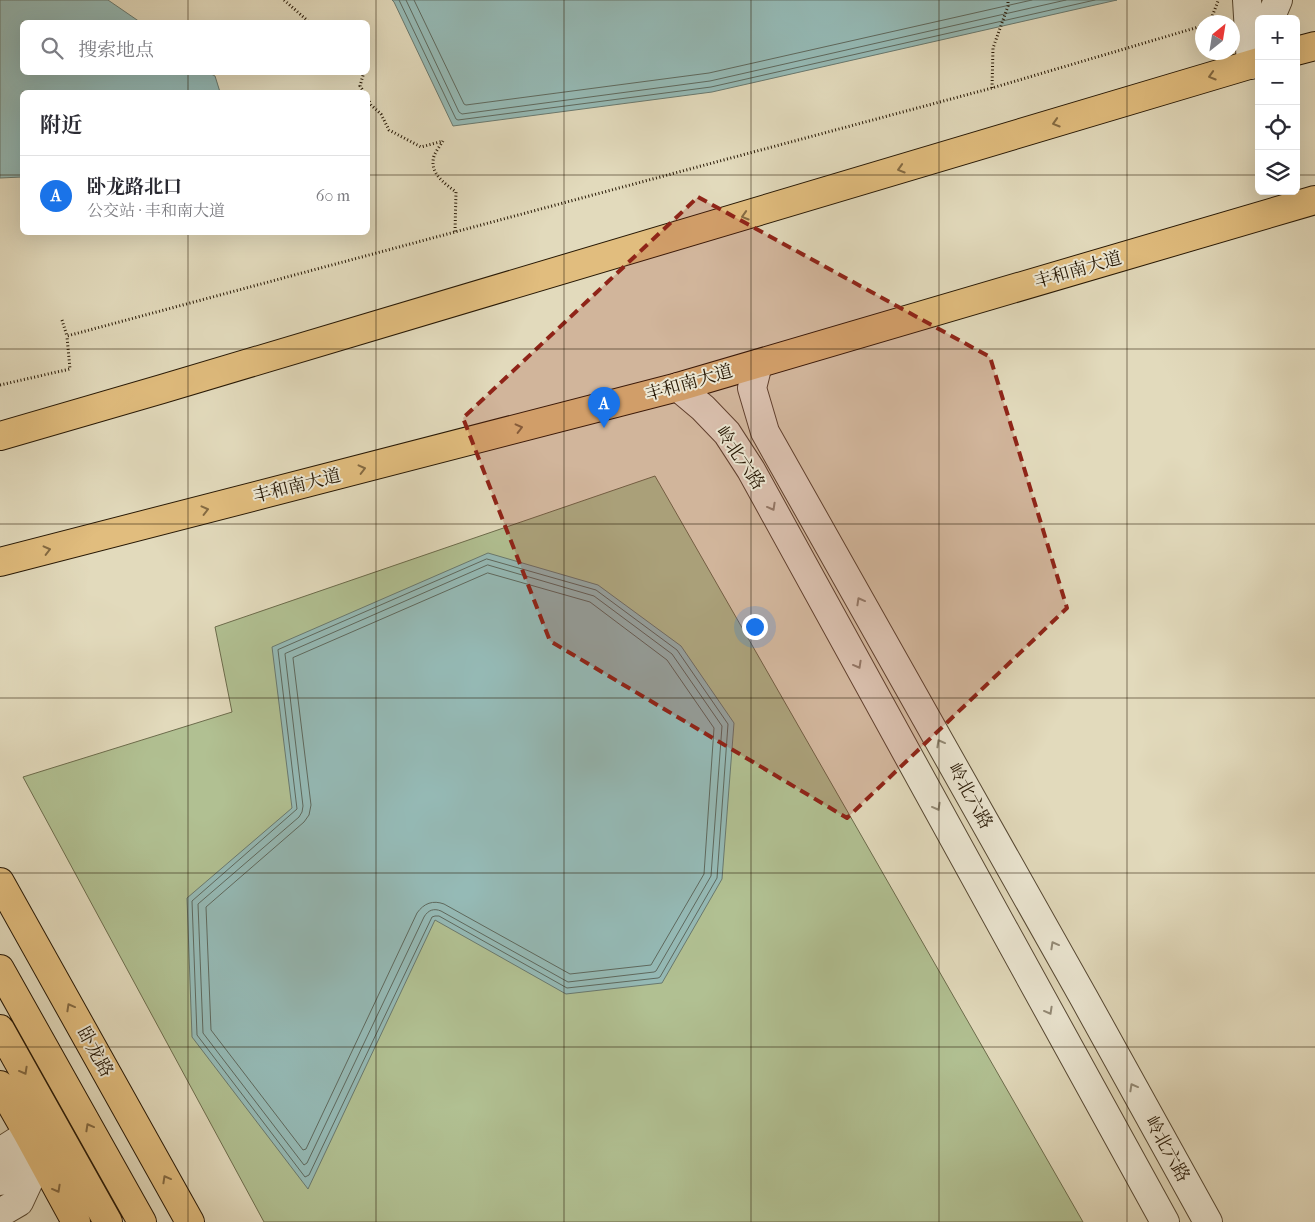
<!DOCTYPE html>
<html lang="zh">
<meta charset="utf-8">
<style>
:root{--surface:#fff;--page:#f2f2f3;--text:#2b2b33;--muted:#7c7c81;--line:#e1e1e2;--accent:#1a73e8}
body{margin:0;font-family:"IM FELL French Canon","Noto Serif SC",serif;background:var(--page);color:var(--text)}
.controls{position:absolute;right:15px;top:15px;display:grid;overflow:hidden;border-radius:8px;box-shadow:0 5px 20px #0002}
.controls button{width:45px;height:45px;display:grid;place-items:center;padding:0;border:0;border-bottom:1px solid var(--line);background:var(--surface);color:var(--text);font:25px sans-serif}
.compass{position:absolute;left:1195px;top:15px;width:45px;height:45px;border-radius:50%;background:var(--surface);box-shadow:0 5px 20px #0002;rotate:30deg}
.you{position:absolute;left:754px;top:626px;width:18px;height:18px;margin:-12px;border:4px solid #fff;border-radius:50%;background:#1a73e8;box-shadow:0 0 0 8px #1a73e833}
.badge{display:grid;place-items:center;width:32px;height:32px;border-radius:50%;background:var(--accent);color:#fff;font-size:16px;font-weight:700}
.pin{position:absolute;translate:-50% -41px;filter:drop-shadow(0 1px 2px #0008)}
.pin::after{content:'';position:absolute;top:26px;width:18px;height:15px;background:inherit;clip-path:polygon(0 0,100% 0,50% 100%)}
.list{margin:0;padding:0;list-style:none}
h2{display:flex;justify-content:space-between;align-items:center;height:65px;margin:0;padding:0 20px;font-size:21px}
h2 small{font-size:16px;font-weight:400;color:var(--muted)}
.list li{display:grid;grid-template-columns:32px 1fr auto;gap:15px;align-items:center;box-sizing:border-box;height:80px;padding:0 20px;border-top:1px solid var(--line)}
.list b{display:block;font-size:19px;white-space:nowrap}
.list p{margin:0;font-size:16px;white-space:nowrap;color:var(--muted)}
.list em{font-size:16px;font-style:normal;color:var(--muted)}
.icon{flex:none;width:28px;height:28px;fill:none;stroke:currentColor;stroke-width:2;stroke-linecap:round;stroke-linejoin:round}
.map{position:relative;flex:none;width:1315px;height:1222px;overflow:hidden}
.search{position:absolute;background:var(--surface);box-shadow:0 5px 20px #0002;left:20px;top:20px;width:350px;height:55px;display:flex;align-items:center;gap:12px;box-sizing:border-box;padding:0 18px;border-radius:8px;color:var(--muted);font-size:19px}
.panel{position:absolute;background:var(--surface);box-shadow:0 5px 20px #0002;left:20px;top:90px;width:350px;height:145px;border-radius:8px}
.map>svg:first-child{display:block}
.green{fill:#b1c092;stroke:#6c6c4c}
.water{fill:#95bab6;stroke:#69796f}
.lines{fill:none;stroke-linecap:round;stroke-linejoin:round}
.shore{stroke:#5e695e;stroke-width:1}
.minor-casing{stroke:#564833;stroke-width:30}
.major-casing{stroke:#271805;stroke-width:30}
.path{stroke:#271805;stroke-width:3;stroke-dasharray:1 2.5;stroke-linecap:butt}
.minor{stroke:#ece7d3;stroke-width:28}
.major{stroke:#e1bd7e;stroke-width:28}
.oneway{stroke:#846a42}
.oneway2{stroke:#938a76}
.marked{fill:#8f2418;fill-opacity:0.2;stroke:#8f2418;stroke-width:4;stroke-dasharray:10 6;stroke-linejoin:round}
.grid{fill:none;stroke:#271805;stroke-width:1;stroke-opacity:0.55}
.labels{text-anchor:middle;dominant-baseline:central;stroke-width:4;stroke-linejoin:round;paint-order:stroke}
.street-label{font-size:18px;fill:#271805;stroke:#ece7d3}
</style>
<div class="map">
<svg width="1315" height="1222" viewBox="0 0 1315 1222">
<rect width="100%" height="100%" fill="#e2dabc"/>
<filter id="stains"><feTurbulence type="fractalNoise" baseFrequency=".004" numOctaves="4"/><feColorMatrix values="0 0 0 0 .2 0 0 0 0 .09 0 0 0 0 .02 0 0 0 .5 -.17"/></filter>
<radialGradient id="worn" r=".72"><stop offset=".6" stop-color="#630" stop-opacity="0"/><stop offset="1" stop-color="#630" stop-opacity=".3"/></radialGradient>
<path class="green" d="M655,476L1083,1222H264L23,777L232,712L215,627Z"/>
<path class="water" d="M0,0H108L140,22H22V72L209,73L215,76L220,92H22V177L0,178Z
M392,0H1117L712,92L453,126L394,2Z
M488,553L598,585L681,646L734,723L722,879L662,983L566,994L435,920L308,1189L192,1037L187,898L292,808L272,647Z"/>
<g class="lines">
<path class="shore" d="M399,0L456,119L458,120L711,87L1095,0
M406,0L459,112L462,114L710,81L1066,0
M414,0L464,104L466,105L709,73L1032,0
M487,559L596,590L677,650L728,724L717,878L660,977L658,978L567,988L439,916H435L432,917L309,1175L305,1177L197,1035L192,901L297,809L278,650Z
M488,565L594,596L672,654L722,726L711,876L656,971L654,972L568,982L441,911C434,908 428,910 424,917L307,1163L304,1165L203,1033L198,904L299,817L302,812L303,806L285,654Z
M488,573L590,602L667,660L714,728L704,874L651,965L570,974L444,904C433,900 424,903 417,913L306,1149L303,1150L211,1030L206,907L304,822L309,815L311,805L293,658Z"/>
<defs>
<path id="minor" d="M1247,0L1251,65
M1270,19L1278,0
M758,364L752,388L765,432L1084,998L1208,1222
M678,387L703,408L727,433L751,470L1165,1222
M0,1152L28,1134
M0,1181L40,1157
M0,1213L19,1202L40,1157"/>
<path id="major" d="M1296,51L1315,46
M0,436L162,389L1259,62
M0,562L678,387L1315,200
M0,882L190,1222
M0,969L142,1222
M0,1029L108,1222
M0,1085L28,1134L76,1222"/>
</defs>
<use href="#minor" class="minor-casing"/>
<use href="#major" class="major-casing"/>
<path class="path" d="M284,0L309,22
M1210,22L1218,1
M364,72L360,86L364,92
M992,88L993,48L1008,6V0
M368,98L371,105L381,114L389,130L421,147L443,141C440,146 436,151 434,156C429,173 444,183 456,192L455,232
M62,320L67,336L992,88L1202,26
M0,385L70,369L67,337"/>
<use href="#minor" class="minor"/>
<use href="#major" class="major"/>
</g>
<defs><path id="oneway-chevron" d="M-2-3.5L2.5 0L-2 3.5" fill="none" stroke-width="1.6" stroke-linecap="round" stroke-linejoin="round" transform="scale(1.25)"/></defs>
<g class="oneway">
<use href="#oneway-chevron" transform="translate(1212 76) rotate(163)"/>
<use href="#oneway-chevron" transform="translate(1056 123) rotate(163)"/>
<use href="#oneway-chevron" transform="translate(901 169) rotate(163)"/>
<use href="#oneway-chevron" transform="translate(745 216) rotate(163)"/>
<use href="#oneway-chevron" transform="translate(519 428) rotate(-14)"/>
<use href="#oneway-chevron" transform="translate(362 469) rotate(-14)"/>
<use href="#oneway-chevron" transform="translate(205 510) rotate(-14)"/>
<use href="#oneway-chevron" transform="translate(47 550) rotate(-14)"/>
<use href="#oneway-chevron" transform="translate(70 1007) rotate(-119)"/>
<use href="#oneway-chevron" transform="translate(24 1071) rotate(61)"/>
<use href="#oneway-chevron" transform="translate(89 1127) rotate(-119)"/>
<use href="#oneway-chevron" transform="translate(166 1179) rotate(-119)"/>
<use href="#oneway-chevron" transform="translate(57 1189) rotate(61)"/>
</g>
<g class="oneway2">
<use href="#oneway-chevron" transform="translate(772 507) rotate(61)"/>
<use href="#oneway-chevron" transform="translate(860 601) rotate(-119)"/>
<use href="#oneway-chevron" transform="translate(858 665) rotate(61)"/>
<use href="#oneway-chevron" transform="translate(940 743) rotate(-119)"/>
<use href="#oneway-chevron" transform="translate(937 807) rotate(61)"/>
<use href="#oneway-chevron" transform="translate(1054 945) rotate(-119)"/>
<use href="#oneway-chevron" transform="translate(1049 1011) rotate(61)"/>
<use href="#oneway-chevron" transform="translate(1133 1087) rotate(-119)"/>
</g>
<path class="marked" d="M698,197L990,357L1067,608L847,818L550,641L463,418Z"/>
<path class="grid" d="M188,0V22M376,0V1222M564,0V1222M751,0V1222M939,0V1222M1127,0V1222M188,72V92M0,175H22M368,175H1259M1296,175H1315M188,232V1222M0,349H1315M0,524H1315M0,698H1315M0,873H1315M0,1047H1315"/>
<g class="labels">
<g class="street-label">
<text transform="translate(1078 270) rotate(-16)">丰和南大道</text>
<text transform="translate(689 383) rotate(-16)">丰和南大道</text>
<text transform="translate(740 458) rotate(56)">岭北六路</text>
<text transform="translate(297 486) rotate(-14)">丰和南大道</text>
<text transform="translate(970 796) rotate(61)">岭北六路</text>
<text transform="translate(95 1052) rotate(61)">卧龙路</text>
<text transform="translate(1167 1149) rotate(61)">岭北六路</text>
</g>
</g>
<rect width="100%" height="100%" filter="url(#stains)"/>
<rect width="100%" height="100%" fill="url(#worn)"/>
</svg>
<div class="controls">
<button>+</button>
<button>−</button>
<button><svg class="icon" aria-label="locate" viewBox="0 0 24 24"><circle cx="12" cy="12" r="6"/><path d="M12 2v4M12 18v4M2 12h4M18 12h4"/></svg></button>
<button><svg class="icon" aria-label="layers" viewBox="0 0 24 24"><path d="M12 4l9 5-9 5-9-5zM3 14l9 5 9-5"/></svg></button>
</div>
<svg class="compass" viewBox="-18 -18 36 36"><path d="M0-13l5 13h-10z" fill="#e53935"/><path d="M0 13l5-13h-10z" fill="#7c7c81"/></svg>
<div class="you"></div>
<div class="pin badge" style="left:604px;top:428px">A</div>
<div class="search"><svg class="icon" aria-label="search" viewBox="0 0 24 24"><circle cx="10" cy="10" r="6"/><path d="M15 15l6 6"/></svg>搜索地点</div>
<section class="panel">
<h2>附近<small></small></h2>
<ul class="list">
<li><span class="badge">A</span><div><b>卧龙路北口</b><p>公交站 · 丰和南大道</p></div><em>60 m</em></li>
</ul>
</section>
</div>
